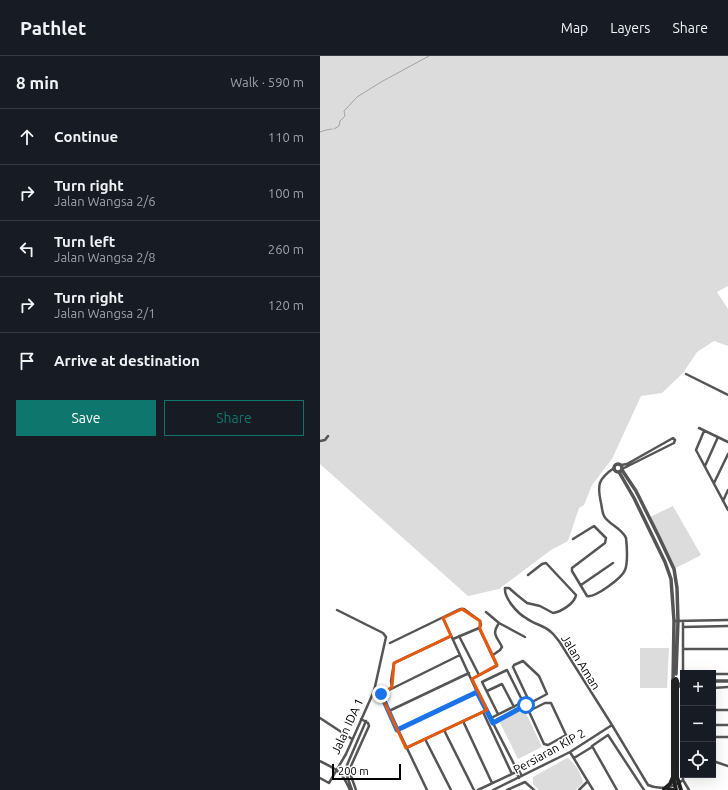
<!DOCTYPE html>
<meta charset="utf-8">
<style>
:root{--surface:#171b24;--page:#242831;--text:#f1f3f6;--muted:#9ea1a6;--line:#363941;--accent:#0f766e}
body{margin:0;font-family:Ubuntu,sans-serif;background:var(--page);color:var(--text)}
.controls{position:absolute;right:12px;bottom:12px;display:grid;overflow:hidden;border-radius:0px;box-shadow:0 4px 16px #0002}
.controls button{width:36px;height:36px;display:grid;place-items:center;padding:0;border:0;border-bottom:1px solid var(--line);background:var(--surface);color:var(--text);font:20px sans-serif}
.scale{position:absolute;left:12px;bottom:10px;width:69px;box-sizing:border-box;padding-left:4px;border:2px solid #000;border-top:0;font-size:11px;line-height:14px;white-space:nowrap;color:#000;-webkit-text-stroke:3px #fff;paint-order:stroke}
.stop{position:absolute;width:12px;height:12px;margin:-9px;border:3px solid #1a73e8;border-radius:50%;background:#fff}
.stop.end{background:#1a73e8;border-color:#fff;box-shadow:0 1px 4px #0008}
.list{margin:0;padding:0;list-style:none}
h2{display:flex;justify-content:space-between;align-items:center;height:52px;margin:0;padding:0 16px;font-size:17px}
h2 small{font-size:13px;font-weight:400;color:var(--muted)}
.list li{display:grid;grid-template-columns:26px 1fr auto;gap:12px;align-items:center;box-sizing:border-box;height:56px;padding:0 16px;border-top:1px solid var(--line)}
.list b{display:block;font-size:15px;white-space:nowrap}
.list p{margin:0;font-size:13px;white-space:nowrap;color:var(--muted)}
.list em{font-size:13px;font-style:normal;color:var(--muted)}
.actions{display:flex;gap:8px;padding:12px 16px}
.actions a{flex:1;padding:9px 0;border:1px solid var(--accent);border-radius:0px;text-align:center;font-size:14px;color:var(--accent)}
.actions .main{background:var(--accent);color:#fff}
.icon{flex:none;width:22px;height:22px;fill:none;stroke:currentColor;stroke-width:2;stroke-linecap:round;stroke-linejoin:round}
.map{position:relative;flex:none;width:408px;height:734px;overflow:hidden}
header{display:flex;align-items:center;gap:24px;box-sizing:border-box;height:56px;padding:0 20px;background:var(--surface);border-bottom:1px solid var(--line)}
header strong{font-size:19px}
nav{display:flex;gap:22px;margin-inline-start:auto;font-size:14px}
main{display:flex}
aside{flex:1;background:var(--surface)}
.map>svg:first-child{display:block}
.green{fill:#dcdcdc}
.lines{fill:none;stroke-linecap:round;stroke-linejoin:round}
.stream{stroke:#a3a3a3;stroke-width:1}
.minor{stroke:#555;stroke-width:2.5}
.tertiary{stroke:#555;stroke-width:3.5}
.secondary{stroke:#222;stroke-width:4}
.route{stroke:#1a73e8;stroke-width:5}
.marked{fill:none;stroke:#e8590c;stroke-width:3;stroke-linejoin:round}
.labels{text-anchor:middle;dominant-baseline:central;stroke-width:3;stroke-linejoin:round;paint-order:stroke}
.street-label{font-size:12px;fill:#000;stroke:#fff}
</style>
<header>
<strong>Pathlet</strong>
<nav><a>Map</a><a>Layers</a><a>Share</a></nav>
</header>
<main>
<aside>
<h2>8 min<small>Walk · 590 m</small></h2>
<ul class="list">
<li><svg class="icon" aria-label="ahead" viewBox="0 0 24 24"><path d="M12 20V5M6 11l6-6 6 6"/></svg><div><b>Continue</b></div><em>110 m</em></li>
<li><svg class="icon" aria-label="right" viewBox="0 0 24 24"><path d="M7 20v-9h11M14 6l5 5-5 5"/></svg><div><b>Turn right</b><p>Jalan Wangsa 2/6</p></div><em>100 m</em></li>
<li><svg class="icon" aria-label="left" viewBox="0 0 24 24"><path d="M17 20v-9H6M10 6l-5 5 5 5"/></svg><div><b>Turn left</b><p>Jalan Wangsa 2/8</p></div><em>260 m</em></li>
<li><svg class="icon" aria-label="right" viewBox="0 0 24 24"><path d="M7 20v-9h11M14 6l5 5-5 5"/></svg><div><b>Turn right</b><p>Jalan Wangsa 2/1</p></div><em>120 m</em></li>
<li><svg class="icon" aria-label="arrive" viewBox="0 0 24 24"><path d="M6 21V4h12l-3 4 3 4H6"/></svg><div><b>Arrive at destination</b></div></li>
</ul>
<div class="actions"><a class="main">Save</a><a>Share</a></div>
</aside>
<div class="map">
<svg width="408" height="734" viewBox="0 0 408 734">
<rect width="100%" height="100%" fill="#fff"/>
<path class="green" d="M0,0H408V230L397,236L408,253V290L394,285L377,296L363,317L342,337L321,340L292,403L272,429L264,449L259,452L248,485L231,494L179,533L148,540L0,408Z
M353,450L381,499L354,513L330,461Z
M320,592H349L347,632H320Z
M204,653L222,691L198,703L179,665Z
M247,702C255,706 262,719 263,727L256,734H219L213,728V721Z"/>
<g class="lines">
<path class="stream" d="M14,73L19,70L20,65L25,60L24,55L37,41L61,26L109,0
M0,76L6,74L12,73"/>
<path class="minor" d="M366,318L408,339
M379,372L408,386
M384,375L376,394L408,454
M0,385L5,384L8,380
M301,409L307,408L353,382L355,384L354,387L302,413
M385,410L398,381
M394,427L408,398
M403,445L408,434
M253,483L274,470L286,482L285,487L252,512V515L267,540C275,542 302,522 305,514C308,507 307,490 306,482C302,472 288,468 284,460C282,456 282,451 281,447C277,429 278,423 294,412
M208,519L222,508L226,507L256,539C255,547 241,556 233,557L220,550L207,547L197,539L189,532H185C184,542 197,557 206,562C213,568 224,569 231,576C234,578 236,582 239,585L292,669L328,729C339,734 353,732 363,724
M261,529L293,507
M166,556L179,567L205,581
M123,562L157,636L195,710L194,712L199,722
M354,565L408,564
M363,565V614L364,617
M363,571L408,570
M139,580L159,619
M133,583L159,572
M70,587L140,553H144L160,565L161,569L159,572
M363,593H408
M173,599L180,594L182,591C177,580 171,579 179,567
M393,618H408
M152,623L177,610L159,572
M72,631L71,625L74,607L131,580
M393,632L408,631
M363,633V697
M167,635L182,628L194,651
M206,649L224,688L228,689L246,679L231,647H225L209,655
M393,654H408
M69,655L149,617
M163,656L192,718
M0,662L32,683
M171,662L203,646L187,614L162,626L178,658
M143,665L172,727
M173,667L227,638L219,620L203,605L194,609L193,611L210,647
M393,669H408
M77,674L157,636
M124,674L154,734
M393,681H408
M105,683L131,734
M86,692L167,654
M250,696L273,734
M254,702L272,691
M0,705C19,715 21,714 30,734
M393,705L408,710
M195,710L197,711L202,720
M363,719V724
M0,722L9,727L26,698L54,635L66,581L63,577L17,554
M363,724L369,734
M32,734L27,720V709L46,665
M36,734L31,720V710L49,670L48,667L41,663
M107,734L61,638L140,599
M158,734L196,716
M173,734L250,696L292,669
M187,734L205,726L214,734
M259,734L267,726
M297,734L272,690L288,679L324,734"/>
<path class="tertiary" d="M294 412a4 4 0 1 1 8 0a4 4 0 1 1-8 0Z
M302,414L316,435L339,481L354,513L357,532L358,565L356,618
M299,416L314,442L345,506L351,523L354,565L353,625
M393,625H408
M357,632L363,625"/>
<path class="secondary" d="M344,733L350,728L353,721
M344,733L353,734
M356,734L353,721V625L356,623L357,625V721L361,734"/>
</g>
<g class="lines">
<path class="route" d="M61,638L77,674L157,636L173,667L206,649"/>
</g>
<path class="marked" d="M142,553L160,565V573L177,609L152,623L167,654L86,692L61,639L72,631L74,607L131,580L123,562Z"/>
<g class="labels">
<g class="street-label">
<text transform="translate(261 606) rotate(58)">Jalan Aman</text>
<text transform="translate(27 670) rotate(-65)">Jalan IDA 1</text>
<text transform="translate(229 695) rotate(-29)">Persiaran KIP 2</text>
</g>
</g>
</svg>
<div class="controls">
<button>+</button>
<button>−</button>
<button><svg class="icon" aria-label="locate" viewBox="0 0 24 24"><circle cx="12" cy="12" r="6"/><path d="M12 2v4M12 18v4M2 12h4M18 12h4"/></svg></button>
</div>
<div class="scale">200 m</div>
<div class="stop" style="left:206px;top:649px"></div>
<div class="stop end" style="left:61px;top:638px"></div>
</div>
</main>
